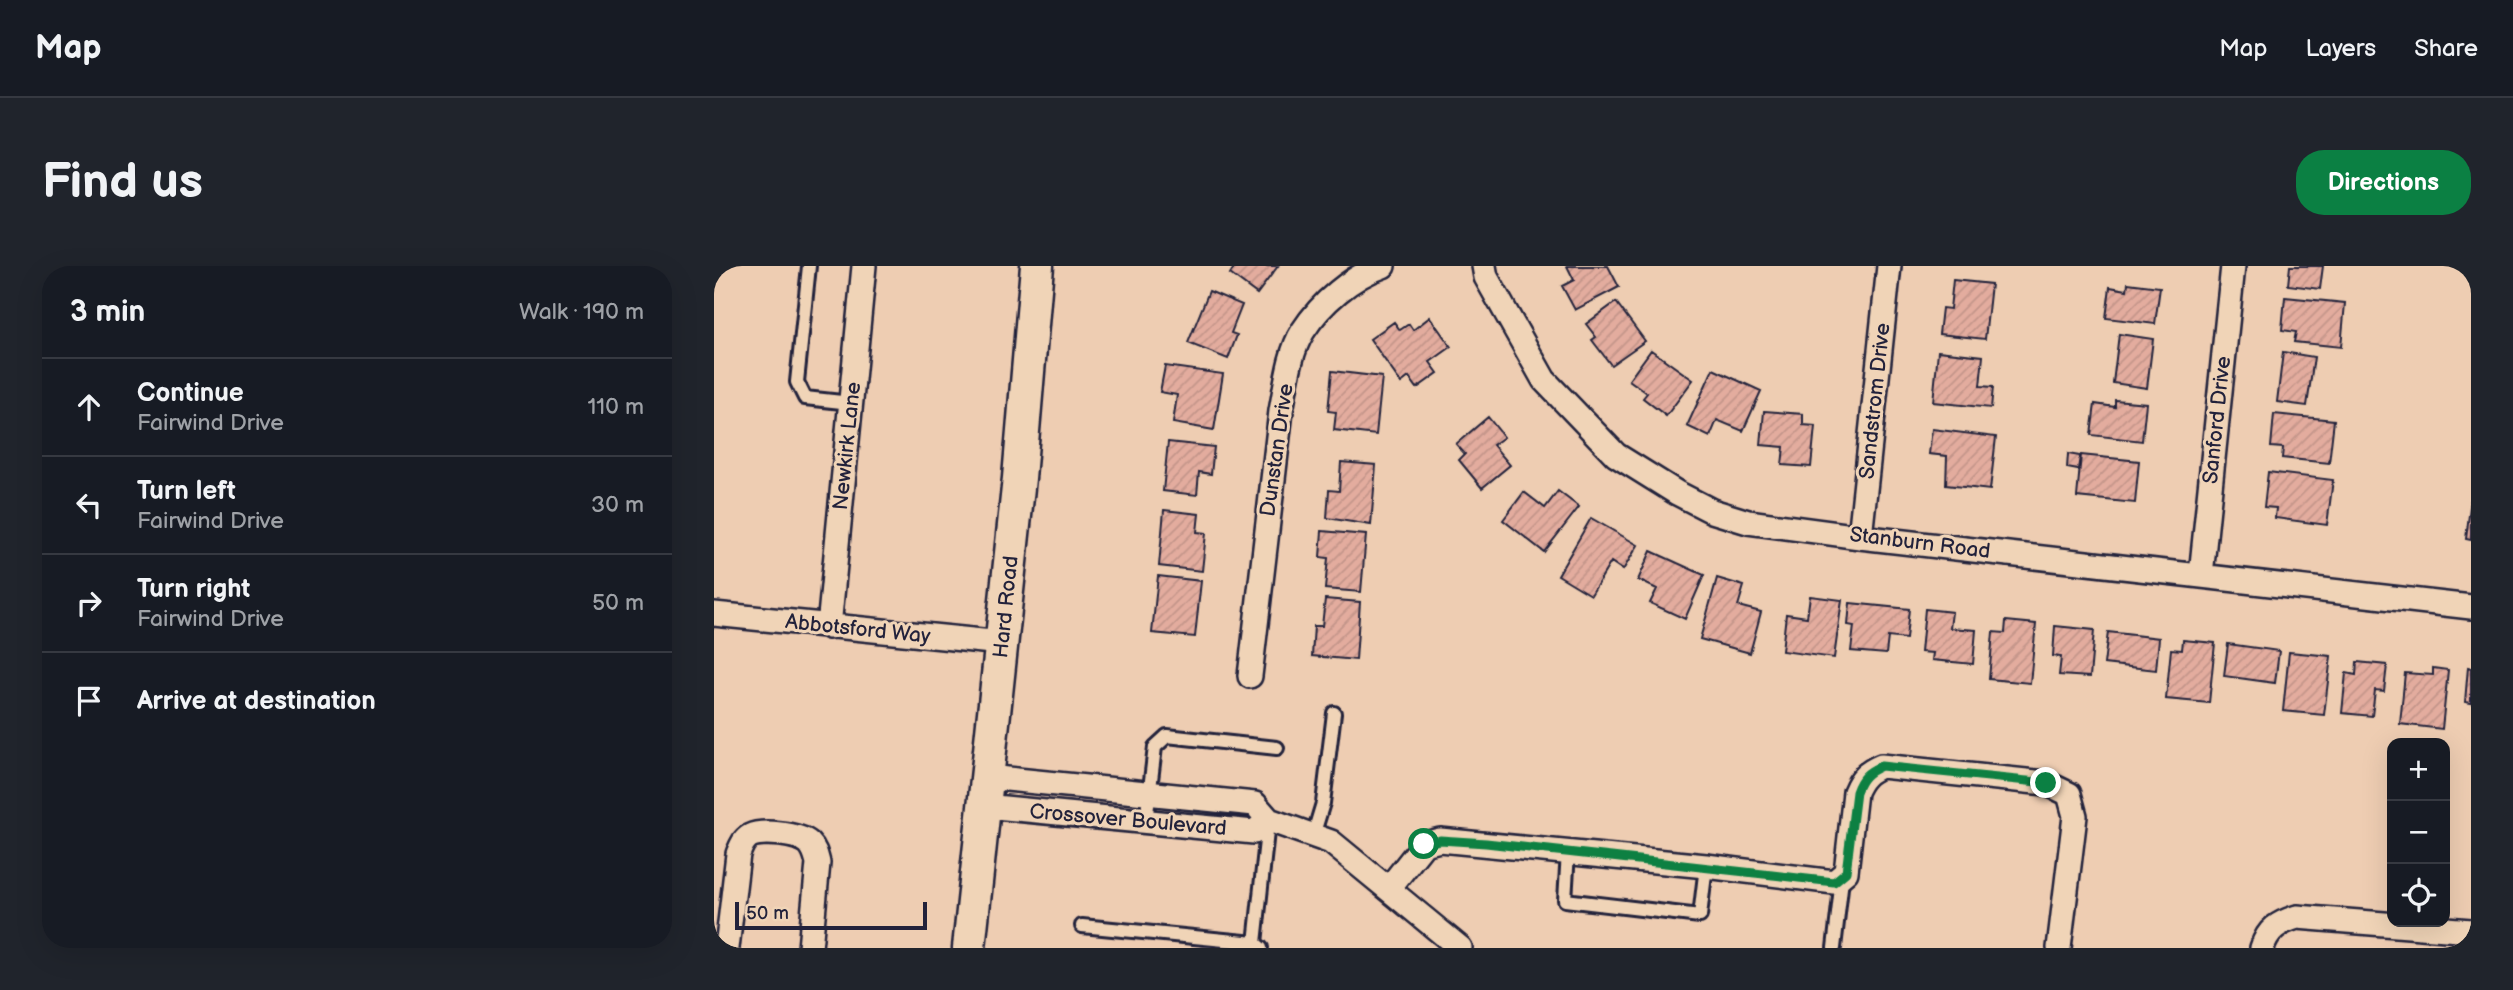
<!DOCTYPE html>
<meta charset="utf-8">
<style>
:root{--surface:#171b24;--page:#20242c;--text:#f1f3f6;--muted:#9ea1a6;--line:#363941;--accent:#0b8043}
body{margin:0;font-family:"Balsamiq Sans",sans-serif;background:var(--page);color:var(--text)}
.controls{position:absolute;right:21px;bottom:21px;display:grid;overflow:hidden;border-radius:14px;box-shadow:0 7px 28px #0002}
.controls button{width:63px;height:63px;display:grid;place-items:center;padding:0;border:0;border-bottom:2px solid var(--line);background:var(--surface);color:var(--text);font:35px sans-serif}
.scale{position:absolute;left:21px;bottom:18px;width:192px;box-sizing:border-box;padding-left:7px;border:4px solid #22223b;border-top:0;font-size:19px;line-height:24px;white-space:nowrap;color:#22223b;-webkit-text-stroke:5px #f0d4b7;paint-order:stroke}
.stop{position:absolute;width:21px;height:21px;margin:-16px;border:5px solid #0b8043;border-radius:50%;background:#fff}
.stop.end{background:#0b8043;border-color:#fff;box-shadow:0 2px 7px #0008}
.list{margin:0;padding:0;list-style:none}
h2{display:flex;justify-content:space-between;align-items:center;height:91px;margin:0;padding:0 28px;font-size:30px}
h2 small{font-size:23px;font-weight:400;color:var(--muted)}
.list li{display:grid;grid-template-columns:46px 1fr auto;gap:21px;align-items:center;box-sizing:border-box;height:98px;padding:0 28px;border-top:2px solid var(--line)}
.list b{display:block;font-size:26px;white-space:nowrap}
.list p{margin:0;font-size:23px;white-space:nowrap;color:var(--muted)}
.list em{font-size:23px;font-style:normal;color:var(--muted)}
.icon{flex:none;width:38px;height:38px;fill:none;stroke:currentColor;stroke-width:2;stroke-linecap:round;stroke-linejoin:round}
.map{position:relative;flex:none;width:1757px;height:682px;overflow:hidden;border-radius:28px}
header{display:flex;align-items:center;gap:42px;box-sizing:border-box;height:98px;padding:0 35px;background:var(--surface);border-bottom:2px solid var(--line)}
header strong{font-size:33px}
nav{display:flex;gap:38px;margin-inline-start:auto;font-size:24px}
.intro{display:flex;align-items:center;justify-content:space-between;box-sizing:border-box;height:168px;padding:0 42px}
h1{margin:0;font-size:49px}
.button{padding:18px 32px;border-radius:28px;background:var(--accent);color:#fff;font-size:24px;font-weight:700}
main{display:flex;gap:42px;padding:0 42px}
aside{flex:1;background:var(--surface);border-radius:28px;box-shadow:0 7px 28px #0002}
.map>svg:first-child{display:block}
.building{fill:url(#building-hatch);stroke:#22223b;stroke-width:2}
.lines{fill:none;stroke-linecap:round;stroke-linejoin:round}
.lane-casing{stroke:#22223b;stroke-width:18}
.street-casing{stroke:#22223b;stroke-width:28}
.secondary-casing{stroke:#22223b;stroke-width:37}
.lane{stroke:#f0d4b7;stroke-width:12}
.street{stroke:#f0d4b7;stroke-width:23}
.secondary{stroke:#f0d4b7;stroke-width:32}
.route{stroke:#0b8043;stroke-width:9}
.labels{text-anchor:middle;dominant-baseline:central;stroke-width:6;stroke-linejoin:round;paint-order:stroke}
.street-label{font-size:21px;fill:#22223b;stroke:#f0d4b7}
</style>
<header>
<strong>Map</strong>
<nav><a>Map</a><a>Layers</a><a>Share</a></nav>
</header>
<div class="intro"><h1>Find us</h1><a class="button">Directions</a></div>
<main>
<aside>
<h2>3 min<small>Walk · 190 m</small></h2>
<ul class="list">
<li><svg class="icon" aria-label="ahead" viewBox="0 0 24 24"><path d="M12 20V5M6 11l6-6 6 6"/></svg><div><b>Continue</b><p>Fairwind Drive</p></div><em>110 m</em></li>
<li><svg class="icon" aria-label="left" viewBox="0 0 24 24"><path d="M17 20v-9H6M10 6l-5 5 5 5"/></svg><div><b>Turn left</b><p>Fairwind Drive</p></div><em>30 m</em></li>
<li><svg class="icon" aria-label="right" viewBox="0 0 24 24"><path d="M7 20v-9h11M14 6l5 5-5 5"/></svg><div><b>Turn right</b><p>Fairwind Drive</p></div><em>50 m</em></li>
<li><svg class="icon" aria-label="arrive" viewBox="0 0 24 24"><path d="M6 21V4h12l-3 4 3 4H6"/></svg><div><b>Arrive at destination</b></div></li>
</ul>
</aside>
<div class="map">
<svg width="1757" height="682" viewBox="0 0 1757 682">
<defs>
<pattern id="building-hatch" width="6" height="6" patternUnits="userSpaceOnUse" patternTransform="scale(1.75)"><rect width="6" height="6" fill="#e3ac9e"/><path d="M-1 1l2-2M0 6l6-6M5 7l2-2" fill="none" stroke="#c29489"/></pattern>
</defs>
<rect width="100%" height="100%" fill="#eecdb2"/>
<filter id="ink" filterUnits="userSpaceOnUse"><feTurbulence type="fractalNoise" baseFrequency=".0143" numOctaves="2"/><feDisplacementMap in="SourceGraphic" scale="14" xChannelSelector="R" yChannelSelector="G"/><feConvolveMatrix kernelMatrix="1 2 1 2 8 2 1 2 1" color-interpolation-filters="sRGB"/></filter>
<g filter="url(#ink)">
<path class="building" d="M521,0H564L543,28L516,8Z
M853,0H894L905,21L861,44L848,20L860,14Z
M1576,0H1609L1606,23L1574,19Z
M1239,14L1277,18L1271,73L1225,68L1228,42L1236,43Z
M1414,17L1446,21L1441,58L1392,52L1396,21L1413,24Z
M495,25L528,39L517,67L523,69L514,93L474,77Z
M1571,31L1631,37L1627,81L1580,76L1582,66L1568,64Z
M902,36L931,75L897,99L878,74L882,71L872,58Z
M716,51L737,81L716,96L724,107L703,122L695,111L687,117L656,73L680,56L686,64L695,58L699,64Z
M1405,68L1439,73L1433,122L1399,117Z
M937,84L979,114L952,150L929,132L933,127L915,114Z
M1224,85L1269,90L1266,120L1279,121L1277,142L1219,136Z
M1569,86L1600,91L1593,140L1563,136Z
M451,100L509,108L500,164L459,157L463,129L446,126Z
M999,103L1047,125L1029,165L1003,154L996,171L973,160Z
M618,105L668,111L662,169L620,164L622,146L614,145Z
M1401,134L1432,137L1428,175L1377,169L1381,138L1401,141Z
M1050,145L1089,148V159L1101,160L1097,201L1068,199L1070,181L1047,179Z
M1560,148L1620,154L1615,197L1568,192L1569,182L1557,181Z
M774,151L790,171L779,179L796,199L768,222L745,194L751,188L742,178Z
M1218,163L1282,171L1276,224L1232,219L1233,190L1215,188Z
M454,176L500,181L497,208L485,206L483,229L449,225Z
M1354,188L1366,190L1364,204L1353,202Z
M1367,189L1425,195L1421,237L1363,231Z
M627,196L662,199L657,259L613,252L615,224L625,225Z
M1554,206L1619,214L1613,259L1561,252L1562,242L1550,241Z
M844,225L865,241L830,286L789,254L810,226L831,242Z
M1757,232V274L1752,273Z
M450,244L485,248L483,266L492,267L488,305L445,300Z
M877,252L924,279L909,304L897,296L877,329L844,309Z
M608,265L652,269L647,326L611,323L614,292L606,291Z
M937,285L990,309L971,353L936,337L943,323L924,314Z
M444,310L487,315L481,371L438,367Z
M1003,312L1030,320L1024,340L1047,346L1036,387L986,373Z
M1096,330L1128,334L1120,392L1068,385L1072,348L1093,351Z
M611,333L646,336L642,394L598,390L600,360H608Z
M1136,337L1195,343L1192,373L1174,371L1172,388L1137,385L1140,360L1134,359Z
M1211,343L1238,346L1236,362L1262,364L1259,398L1218,394L1219,387L1207,386Z
M1292,355L1322,358L1316,417L1275,413L1279,366L1291,367Z
M1341,360L1380,364L1376,411L1345,409L1347,391L1339,390Z
M1394,366L1445,372L1442,404L1390,398Z
M1469,374L1501,377L1495,437L1452,433L1457,383L1468,384Z
M1514,378L1565,385L1561,417L1510,410Z
M1575,386L1617,390L1610,449L1569,445Z
M1643,396L1673,399L1670,425L1661,424L1658,450L1628,447L1632,407L1642,409Z
M1754,401L1757,402V437L1751,436Z
M1719,402L1734,404L1728,463L1686,458L1691,407L1719,409Z"/>
<g class="lines">
<defs>
<path id="lane" d="M95,0L83,116L91,132L137,137
M432,556L441,481L453,470L563,482
M599,570L609,537L620,447
M854,586L851,634L986,650L992,600
M368,660L541,677L547,682
M541,677L554,556
M1120,682L1128,613"/>
<path id="street" d="M770,0L772,11L830,114L902,189L963,227L998,245L1034,256L1146,271L1757,341
M1146,271L1175,0
M1487,309L1519,0
M0,348L288,377
M115,361L150,0
M536,410L567,145C572,120 575,87 589,65C607,37 638,10 669,0
M273,511L541,538L555,554L617,576L746,682
M270,540L540,566L555,554
M675,622L710,578L726,574L992,600L1120,616L1132,606L1141,526C1147,512 1153,506 1167,500L1332,517L1355,528L1361,550L1345,682
M13,682L24,588C27,581 29,574 36,570C48,564 85,568 95,577C101,583 102,589 104,597L96,682
M1548,682C1554,663 1564,657 1583,651L1757,665"/>
<path id="secondary" d="M255,682L305,212L323,0"/>
</defs>
<use href="#lane" class="lane-casing"/>
<use href="#street" class="street-casing"/>
<use href="#secondary" class="secondary-casing"/>
<use href="#lane" class="lane"/>
<use href="#street" class="street"/>
<use href="#secondary" class="secondary"/>
</g>
</g>
<g class="lines" filter="url(#ink)">
<path class="route" d="M710,578L726,574L772,577L1120,616L1132,606L1142,526C1147,512 1153,506 1167,500L1332,517"/>
</g>
<g class="labels">
<g class="street-label">
<text transform="translate(1161 135) rotate(-84)">Sandstrom Drive</text>
<text transform="translate(1503 154) rotate(-84)">Sanford Drive</text>
<text transform="translate(133 180) rotate(-84)">Newkirk Lane</text>
<text transform="translate(563 184) rotate(-82)">Dunstan Drive</text>
<text transform="translate(1206 277) rotate(7)">Stanburn Road</text>
<text transform="translate(292 341) rotate(-84)">Hard Road</text>
<text transform="translate(144 363) rotate(6)">Abbotsford Way</text>
<text transform="translate(414 554) rotate(5)">Crossover Boulevard</text>
</g>
</g>
</svg>
<div class="controls">
<button>+</button>
<button>−</button>
<button><svg class="icon" aria-label="locate" viewBox="0 0 24 24"><circle cx="12" cy="12" r="6"/><path d="M12 2v4M12 18v4M2 12h4M18 12h4"/></svg></button>
</div>
<div class="scale">50 m</div>
<div class="stop" style="left:710px;top:578px"></div>
<div class="stop end" style="left:1332px;top:517px"></div>
</div>
</main>
